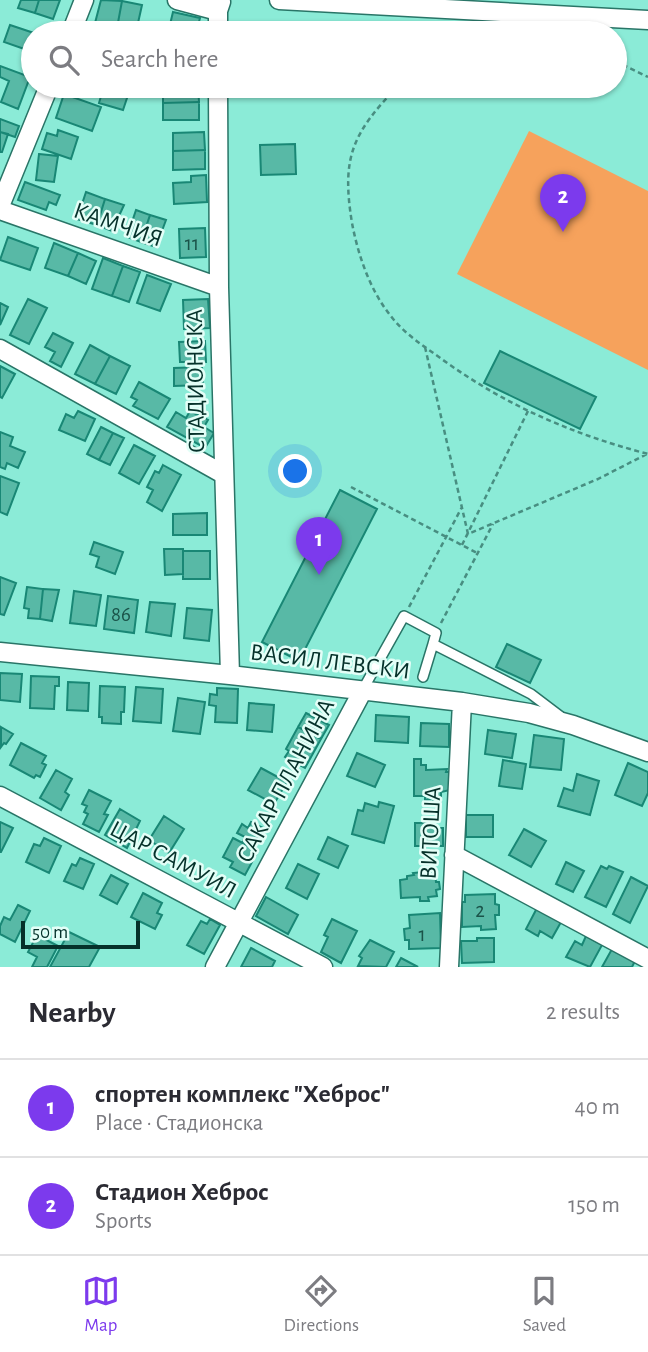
<!DOCTYPE html>
<meta charset="utf-8">
<style>
:root{--surface:#fff;--page:#f7f7f7;--text:#2b2b33;--muted:#7c7c81;--line:#e1e1e2;--accent:#7c3aed}
body{margin:0;font-family:"Alegreya Sans",sans-serif;background:var(--page);color:var(--text)}
.scale{position:absolute;left:21px;bottom:18px;width:119px;box-sizing:border-box;padding-left:7px;border:4px solid #05312a;border-top:0;font-size:19px;line-height:24px;white-space:nowrap;color:#05312a;-webkit-text-stroke:5px #e3fef7;paint-order:stroke}
.you{position:absolute;left:296px;top:472px;width:24px;height:24px;margin:-18px;border:5px solid #fff;border-radius:50%;background:#1a73e8;box-shadow:0 0 0 10px #1a73e833}
.badge{display:grid;place-items:center;width:46px;height:46px;border-radius:50%;background:var(--accent);color:#fff;font-size:23px;font-weight:700}
.pin{position:absolute;translate:-50% -58px;filter:drop-shadow(0 2px 4px #0008)}
.pin::after{content:'';position:absolute;top:37px;width:24px;height:21px;background:inherit;clip-path:polygon(0 0,100% 0,50% 100%)}
.list{margin:0;padding:0;list-style:none}
h2{display:flex;justify-content:space-between;align-items:center;height:91px;margin:0;padding:0 28px;font-size:30px}
h2 small{font-size:23px;font-weight:400;color:var(--muted)}
.list li{display:grid;grid-template-columns:46px 1fr auto;gap:21px;align-items:center;box-sizing:border-box;height:98px;padding:0 28px;border-top:2px solid var(--line)}
.list b{display:block;font-size:26px;white-space:nowrap}
.list p{margin:0;font-size:23px;white-space:nowrap;color:var(--muted)}
.list em{font-size:23px;font-style:normal;color:var(--muted)}
.icon{flex:none;width:38px;height:38px;fill:none;stroke:currentColor;stroke-width:2;stroke-linecap:round;stroke-linejoin:round}
.map{position:relative;flex:none;width:648px;height:967px;overflow:hidden}
.search{position:absolute;background:var(--surface);box-shadow:0 2px 5px #0004;left:21px;right:21px;top:21px;height:77px;display:flex;align-items:center;gap:18px;box-sizing:border-box;padding:0 24px;border-radius:38px;color:var(--muted);font-size:26px}
.sheet{height:287px;background:var(--surface)}
nav{display:flex;justify-content:space-around;align-items:center;box-sizing:border-box;height:98px;border-top:2px solid var(--line);background:var(--surface);font-size:19px;color:var(--muted)}
nav a{display:grid;justify-items:center;gap:4px}
nav .on{color:var(--accent)}
.map>svg:first-child{display:block}
.green{fill:#f6a25c}
.building{fill:#58b9a6;stroke:#198775;stroke-width:2}
.lines{fill:none;stroke-linecap:round;stroke-linejoin:round}
.service-casing{stroke:#297567;stroke-width:12}
.minor-casing{stroke:#297567;stroke-width:21}
.path{stroke:#488e81;stroke-width:2.5;stroke-dasharray:5 3.5;stroke-linecap:butt}
.service{stroke:#fff;stroke-width:9}
.minor{stroke:#fff;stroke-width:18}
.labels{text-anchor:middle;dominant-baseline:central;stroke-width:5;stroke-linejoin:round;paint-order:stroke}
.number-label{font-size:21px;fill:#1a5349}
.street-label{font-size:24px;fill:#05312a;stroke:#e3fef7}
</style>
<div class="map">
<svg width="648" height="967" viewBox="0 0 648 967">
<rect width="100%" height="100%" fill="#8bebd7"/>
<path class="green" d="M529,131L648,191V370L457,274Z"/>
<path class="building" d="M21,0H39L35,13L18,8Z
M39,0H60L53,19L35,13Z
M101,0L122,1L117,28L95,23Z
M122,1L142,5L136,32L117,28Z
M173,12L200,18L196,33H168Z
M10,25L34,33L33,52L4,42Z
M0,66L30,77L18,109L1,102L9,81L0,77Z
M104,86H131L123,110L99,103Z
M163,86H198L199,102L163,103Z
M64,94L101,107L92,131L56,118Z
M199,102V120H163V103Z
M0,119L19,126L15,137L0,132Z
M58,130L78,137L71,159L42,149L47,133L57,136Z
M0,132L8,134L2,152H0Z
M204,132L205,150L173,151V133Z
M295,144L296,174L261,175L260,145Z
M205,150V169L173,170V151Z
M39,154L58,156L54,182L36,180Z
M206,175L207,202L174,204L173,183L191,182V176Z
M25,182L60,195L56,205L49,202L46,210L18,200Z
M86,192L105,199L97,225L77,219Z
M105,199L124,205L112,231L97,225Z
M136,210L150,215L141,242L127,237Z
M150,215L166,220L156,247L141,242Z
M205,228L206,257L180,258L179,229Z
M8,237L38,248L30,270L0,260Z
M54,243L78,253L68,276L45,268Z
M78,253L96,261L86,284L68,276Z
M103,258L123,266L112,296L92,289Z
M123,266L140,272L129,302L112,296Z
M147,275L171,284L160,311L137,303Z
M28,299L47,308L29,344L10,335Z
M208,299L210,328L184,329L183,300Z
M0,303L8,307L0,325Z
M53,333L73,343L61,367L50,361L55,352L45,347Z
M205,341L206,362H180L179,342Z
M90,345L110,356L95,384L75,374Z
M500,351L596,397L580,429L484,383Z
M110,356L130,366L116,394L95,384Z
M0,366L15,374L2,398L0,397Z
M202,367L203,385L174,386V368Z
M139,382L170,399L158,419L133,406L137,400L131,397Z
M78,411L95,419L85,441L59,430L66,414L74,418Z
M190,411L208,420L204,427L214,433L205,448L167,427L176,412L186,418Z
M101,427L113,433L99,460L87,454Z
M0,432L13,437L10,446L25,452L18,468L7,463L5,469L0,467Z
M113,433L124,438L110,465L99,460Z
M134,445L155,456L139,484L119,473Z
M163,465L181,475L162,511L147,502L153,490L147,487L155,471L159,473Z
M0,476L19,483L7,515L0,512Z
M340,490L377,509L299,661L262,642Z
M207,513V535H173V514Z
M94,542L123,552L115,574L96,567L99,557L90,554Z
M164,549H183V574L165,575Z
M183,551H210V579H183Z
M0,577L16,583L4,615L0,614Z
M27,587L43,589L40,619L28,618L29,609L24,608Z
M43,589L59,590L52,621L40,619Z
M74,591L101,595L96,626L70,623Z
M108,596L138,600L134,633L104,629Z
M150,602L175,604L171,636L146,632Z
M187,608L212,610L209,641L184,638Z
M507,644L541,660L530,683L496,667Z
M0,673L22,674L20,702L0,700Z
M31,676L59,677V686H55L54,709L30,708Z
M68,682L89,683L88,711L67,710Z
M100,686L125,687L124,712H121V724L102,723V717H99Z
M136,687L163,689L161,723L133,721Z
M217,688L238,689L237,723L215,722L216,706L209,705L210,694L217,695Z
M178,698L205,702L200,734L173,731Z
M249,703L274,705L272,732L247,730Z
M306,713L329,725L321,739L298,727Z
M376,715L409,717L408,743L375,741Z
M421,723L449,724V747L420,746Z
M1,727L13,734L6,744L4,743L1,747Z
M298,727L321,739L305,768L285,757L289,751L286,749Z
M488,730L516,734L512,758L485,754Z
M534,735L564,739L561,770L530,767Z
M21,743L46,756L42,763L46,765L40,777L36,775L34,778L10,765Z
M357,753L385,765L375,787L347,776Z
M414,759H421V765H426V770L447,769L446,772H450V790L441,792V803L433,804V799L425,800V796H414Z
M503,760L526,764L522,789L499,786Z
M628,763L648,772V793L642,806L615,795Z
M261,768L287,782L274,804L248,790Z
M56,770L72,779L65,792L69,795L61,810L40,798Z
M577,774L599,781L590,815L558,806L564,788L573,791Z
M89,790L111,801L104,814L108,815L99,832L83,824L88,814L84,812L87,806L82,804Z
M379,802L394,806L384,843L352,834L358,810L363,811L365,803L378,807Z
M120,809L140,821L127,848L105,835Z
M466,815H493V837H466Z
M164,816L184,829L169,853L149,840Z
M0,822L13,828L1,852H0Z
M251,822L263,828L253,846L243,841L245,837L237,833L242,824L248,828Z
M415,823H430V828H443V846H415Z
M524,829L546,841L531,867L509,855Z
M328,837L348,846L338,868L318,859Z
M44,838L61,846L49,873L26,862L34,844L40,846Z
M233,838L258,851L245,875L230,867L233,862L223,857Z
M80,858L94,864L83,889L64,881L72,864L76,866Z
M566,862L584,871L573,892L556,884Z
M298,864L319,874L307,899L286,888Z
M601,866L607,869L609,866L623,872L606,907L585,897Z
M431,868V871H435L436,882H439L440,889L436,890L437,896L428,897L429,901H420V897L401,898L400,880L407,879V876L414,875L413,873L423,872V869Z
M111,875L128,884L117,904L100,895Z
M631,877L648,886L630,923L613,914Z
M143,893L162,903L157,913L162,915L155,929L131,917Z
M495,894V904L499,905V915H495L496,929L481,930V926L462,927V902H465V895Z
M266,897L298,915L288,934L256,916Z
M18,905L30,911L15,942L0,934V926L4,917L10,920Z
M537,908L561,922L552,938L540,931L538,936L526,929Z
M440,913L441,948L409,949V940H405L404,929L410,928L409,915Z
M210,919L220,925L204,954L187,945L201,921L207,924Z
M332,919L357,931L341,963L321,952L328,937L324,935Z
M69,932L100,947L89,967H50Z
M37,935L58,946L47,967H32L37,957L28,952Z
M586,936L602,945L590,967L566,957L575,941L582,945Z
M477,938H494V962L462,963L461,941H477Z
M370,940L394,952L386,967L358,966L362,958L359,956Z
M251,948L275,961L272,967H241Z
M612,949L635,961L632,967H602Z
M401,958L418,967H396Z"/>
<g class="lines">
<defs>
<path id="service" d="M423,677L433,644
M362,691L404,616L436,633L433,644L531,694L560,716"/>
<path id="minor" d="M177,0L218,11
M279,0L648,20
M71,33L84,0
M218,33V11L221,2
M218,86L219,287L230,675
M0,206L49,86
M0,210L219,287
M0,349L223,474
M0,652L230,675L462,702L529,713L573,725L648,752
M0,796L323,967
M454,855L648,959
M215,967L362,692
M449,967L462,702"/>
</defs>
<use href="#service" class="service-casing"/>
<use href="#minor" class="minor-casing"/>
<path class="path" d="M477,33L490,29
M615,61L648,77
M398,86C353,133 341,156 352,223C358,255 370,290 390,315C404,334 424,346 443,360C507,406 572,434 648,454
M425,347L468,534L598,479L647,454
M351,487L477,553
M462,545L528,411
M409,607L462,507
M441,623L493,524"/>
<use href="#service" class="service"/>
<use href="#minor" class="minor"/>
</g>
<g class="labels">
<g class="number-label">
<text x="192" y="243">11</text>
<text x="121" y="614">86</text>
<text x="480" y="910">2</text>
<text x="422" y="934">1</text>
</g>
<g class="street-label">
<text transform="translate(118 225) rotate(19)">КАМЧИЯ</text>
<text transform="translate(196 381) rotate(-91)">СТАДИОНСКА</text>
<text transform="translate(330 662) rotate(7)">ВАСИЛ ЛЕВСКИ</text>
<text transform="translate(286 781) rotate(-62)">САКАР ПЛАНИНА</text>
<text transform="translate(431 833) rotate(-87)">ВИТОША</text>
<text transform="translate(173 860) rotate(28)">ЦАР САМУИЛ</text>
</g>
</g>
</svg>
<div class="scale">50 m</div>
<div class="you"></div>
<div class="pin badge" style="left:319px;top:575px">1</div>
<div class="pin badge" style="left:563px;top:232px">2</div>
<div class="search"><svg class="icon" aria-label="search" viewBox="0 0 24 24"><circle cx="10" cy="10" r="6"/><path d="M15 15l6 6"/></svg>Search here</div>
</div>
<section class="sheet">
<h2>Nearby<small>2 results</small></h2>
<ul class="list">
<li><span class="badge">1</span><div><b>спортен комплекс &quot;Хеброс&quot;</b><p>Place · Стадионска</p></div><em>40 m</em></li>
<li><span class="badge">2</span><div><b>Стадион Хеброс</b><p>Sports</p></div><em>150 m</em></li>
</ul>
</section>
<nav>
<a class="on"><svg class="icon" aria-label="map" viewBox="0 0 24 24"><path d="M3 6l6-2 6 2 6-2v14l-6 2-6-2-6 2zM9 4v14M15 6v14"/></svg>Map</a>
<a><svg class="icon" aria-label="directions" viewBox="0 0 24 24"><path d="M12 3l9 9-9 9-9-9zM9 14v-3h6M13 9l2 2-2 2"/></svg>Directions</a>
<a><svg class="icon" aria-label="saved" viewBox="0 0 24 24"><path d="M7 4h10v16l-5-4-5 4z"/></svg>Saved</a>
</nav>
